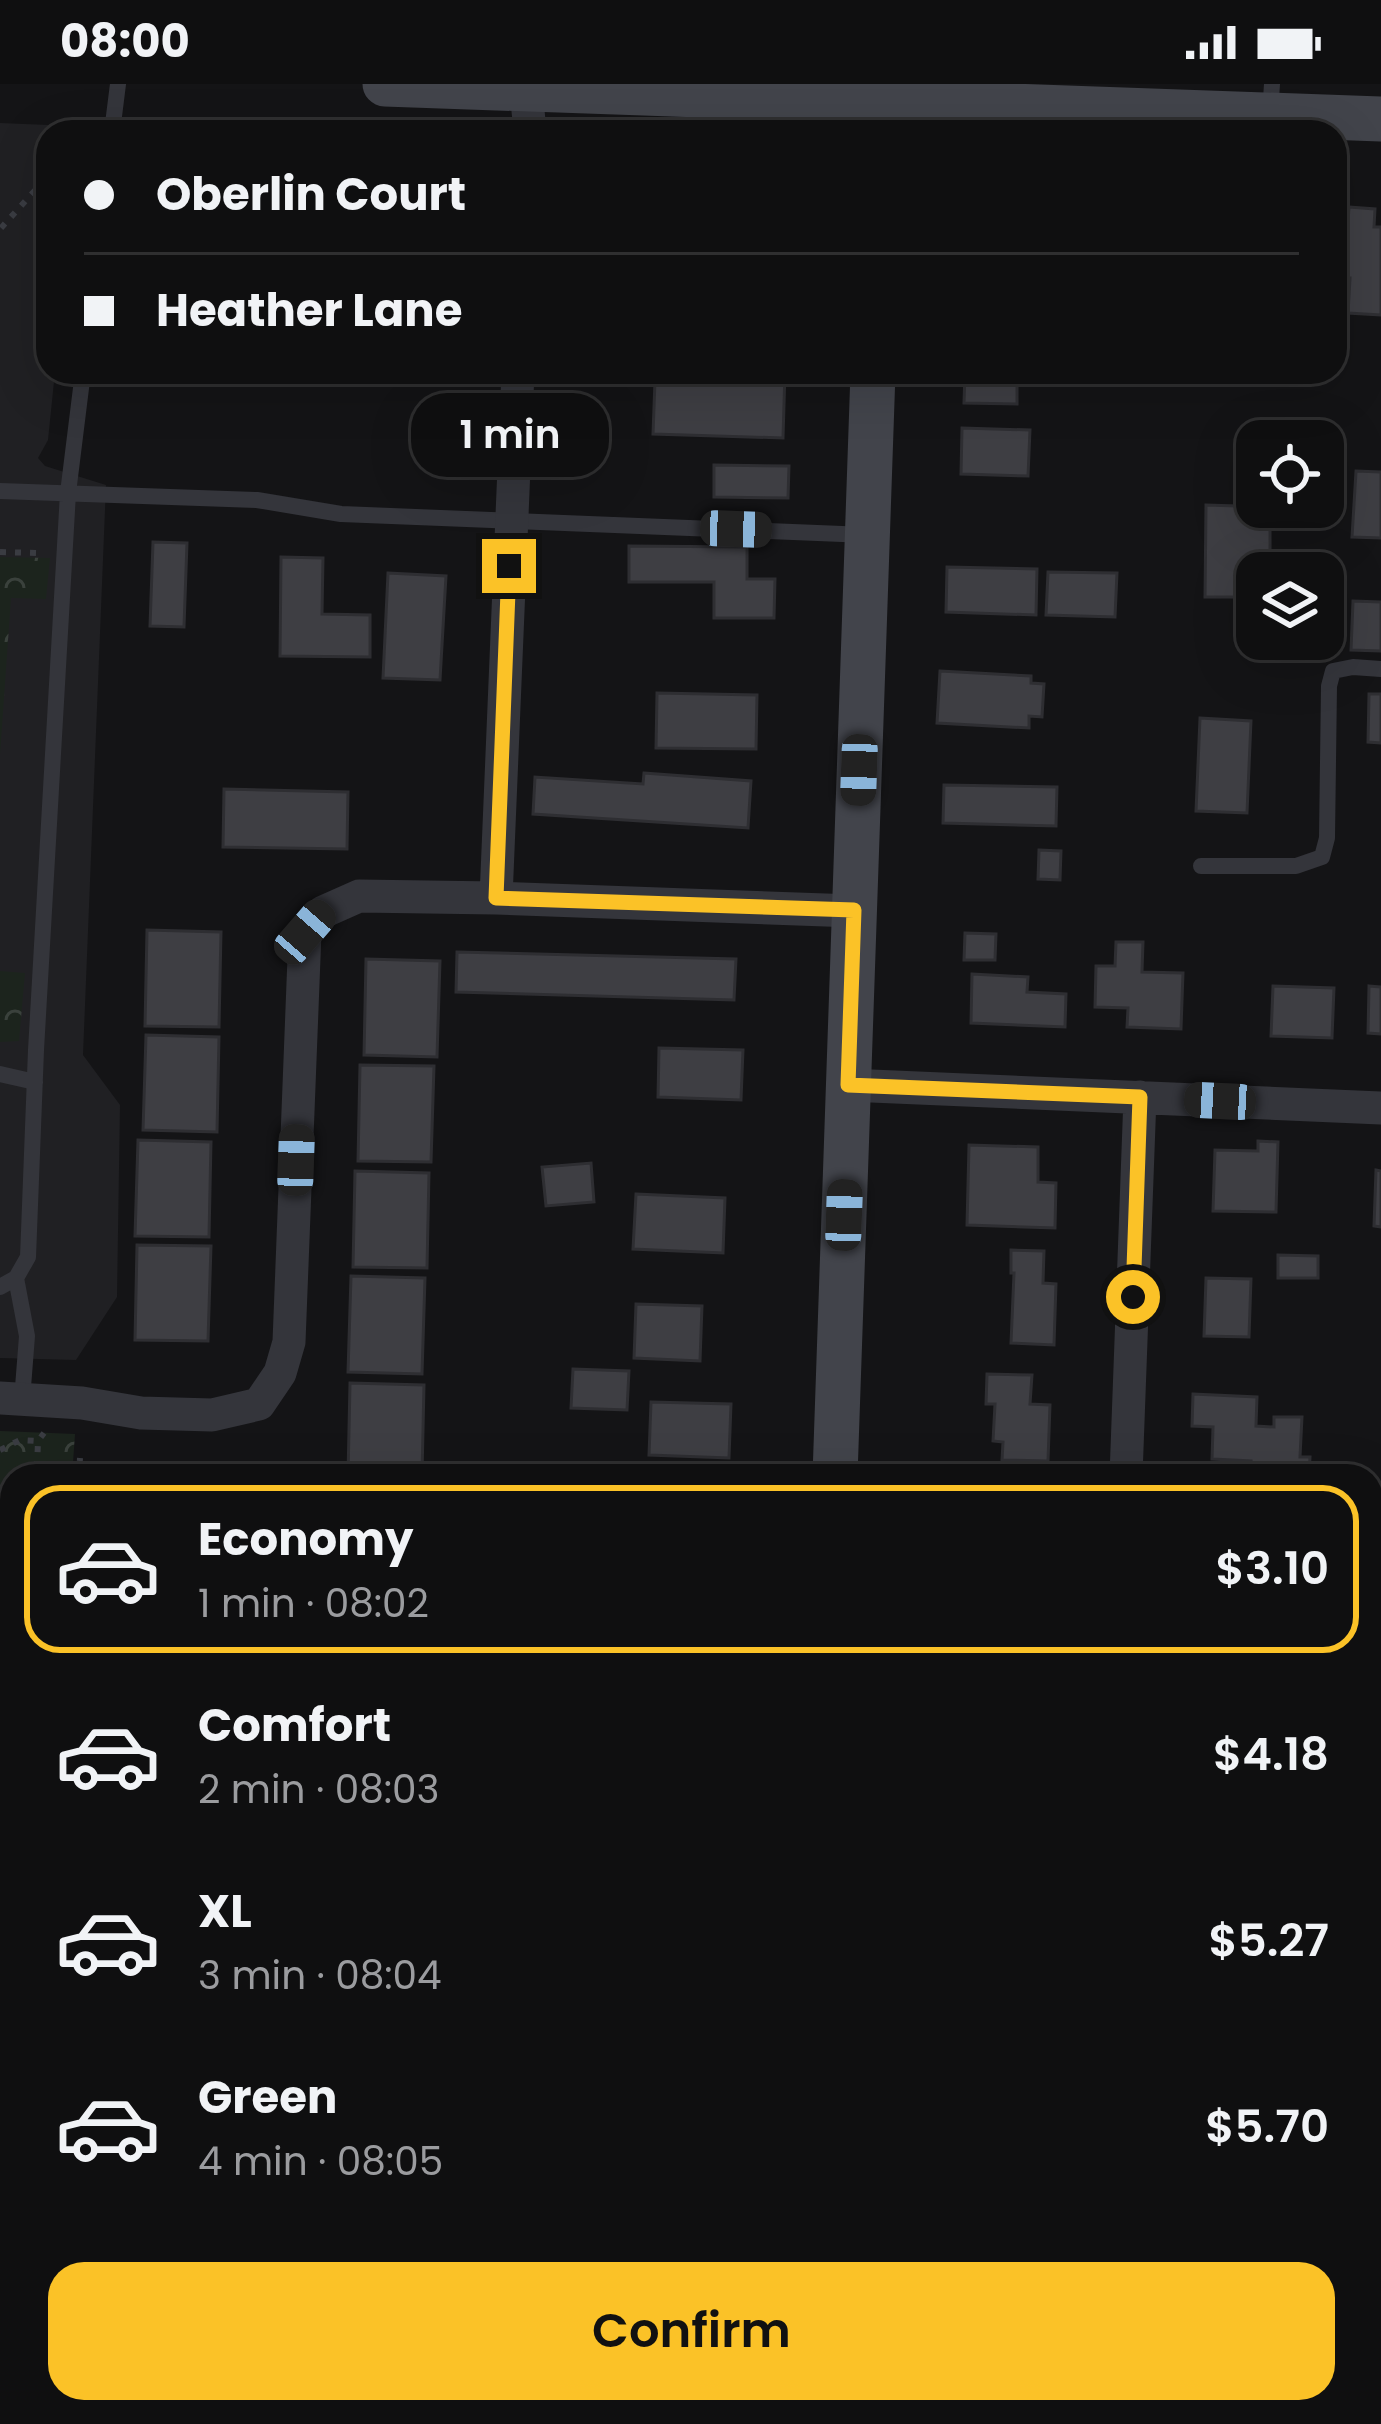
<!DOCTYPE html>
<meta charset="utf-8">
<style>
body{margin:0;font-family:Poppins,sans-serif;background:#1d1d1e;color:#f1f3f6;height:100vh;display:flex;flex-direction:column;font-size:45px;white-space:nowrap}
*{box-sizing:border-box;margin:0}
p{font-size:39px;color:#9b9c9f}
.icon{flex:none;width:66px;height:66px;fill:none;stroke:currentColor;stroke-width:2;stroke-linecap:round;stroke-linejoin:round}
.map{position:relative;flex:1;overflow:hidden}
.sheet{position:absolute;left:0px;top:1380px;width:1383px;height:960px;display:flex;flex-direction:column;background:#0f0f10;border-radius:36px 36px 0 0;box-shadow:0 12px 48px #0002,0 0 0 3px #2f2f30}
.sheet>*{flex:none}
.banner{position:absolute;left:36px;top:36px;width:1311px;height:264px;border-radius:36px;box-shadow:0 12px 48px #0002,0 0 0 3px #2f2f30;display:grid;align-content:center;height:264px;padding:0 48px;background:#0f0f10}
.fabs{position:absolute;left:1236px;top:336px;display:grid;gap:24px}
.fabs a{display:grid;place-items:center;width:108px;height:108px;border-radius:24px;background:#0f0f10;box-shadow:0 12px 48px #0002,0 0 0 3px #2f2f30;font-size:60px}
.end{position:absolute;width:54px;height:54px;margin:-27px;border:15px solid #fbc227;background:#111;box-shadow:0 0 0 6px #111}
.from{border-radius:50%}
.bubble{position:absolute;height:84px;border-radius:36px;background:#0f0f10;box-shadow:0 12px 48px #0002,0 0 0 3px #2f2f30;font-size:39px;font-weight:600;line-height:84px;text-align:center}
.car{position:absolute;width:36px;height:72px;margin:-36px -18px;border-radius:15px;box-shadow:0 0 9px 3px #0007;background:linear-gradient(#222 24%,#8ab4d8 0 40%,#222 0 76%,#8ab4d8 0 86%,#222 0)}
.banner b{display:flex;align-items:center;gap:42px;height:114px;font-size:45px}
.banner b+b{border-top:3px solid #2f2f30}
.banner i{width:30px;height:30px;background:#f1f3f6}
ul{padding:21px 0 0;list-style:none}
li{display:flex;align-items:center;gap:36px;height:168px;margin:0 24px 18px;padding:0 24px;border:6px solid transparent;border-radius:36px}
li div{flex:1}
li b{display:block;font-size:45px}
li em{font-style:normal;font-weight:600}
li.active{border-color:#fbc227}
li>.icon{width:108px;height:108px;stroke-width:1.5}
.primary-button{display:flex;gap:24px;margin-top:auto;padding:24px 48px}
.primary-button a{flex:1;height:138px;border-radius:36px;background:#fbc227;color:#111;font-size:48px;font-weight:600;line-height:138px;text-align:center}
.status{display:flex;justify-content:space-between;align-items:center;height:84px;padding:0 60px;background:#0f0f10;direction:ltr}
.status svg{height:33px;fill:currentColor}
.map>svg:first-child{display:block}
</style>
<div class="status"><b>08:00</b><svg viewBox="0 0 49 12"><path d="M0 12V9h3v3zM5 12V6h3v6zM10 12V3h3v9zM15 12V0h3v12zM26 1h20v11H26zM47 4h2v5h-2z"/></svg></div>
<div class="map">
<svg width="1381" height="2340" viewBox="0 0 1381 2340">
<defs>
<pattern id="park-crowns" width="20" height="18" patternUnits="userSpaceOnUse" patternTransform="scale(3)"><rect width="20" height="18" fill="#1c241d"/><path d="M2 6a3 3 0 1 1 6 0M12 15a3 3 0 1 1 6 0" fill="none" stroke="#3a413c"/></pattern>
</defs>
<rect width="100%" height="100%" fill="#141416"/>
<path fill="#202023" d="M0,39l73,3 1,6h-26v240h7l-7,68 -10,18 7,8 61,19 -23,570 37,50 -3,192 -41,63 -76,-2z"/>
<path fill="url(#park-crowns)" d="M0,473l50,1 -4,41 -35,-1 -11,157z
M0,887l25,2 -6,68 -19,1z
M0,1347l75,3 -3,42h-60v67l-12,2z"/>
<path fill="#3e3e43" stroke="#2e2e32" stroke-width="3" d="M1349,123l26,2 -1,18h7v88l-33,-2 2,-35h-6z
M741,288h44l-2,66 -130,-4 2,-54 86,3z
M965,288h67v5h-15v27l-53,-1z
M962,344l68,2 -2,46 -67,-2z
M714,381l75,1 -1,32 -74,-1z
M1356,387l25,1v66l-29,-1z
M1206,421l64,2v66h-13v24h-52z
M153,458l34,1 -3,84 -34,-1z
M629,462l118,1v32h28l-1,39h-60v-36h-85z
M281,473l42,1 -1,56 48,1v42l-90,-1z
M947,483l90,2 -1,46 -90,-3z
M1048,488l69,1 -2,44 -69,-2z
M388,489l58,3 -6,104 -57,-2z
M1353,517l28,1v49l-30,-1z
M940,587l91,5v7l13,1 -2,33 -13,-1v12l-92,-5z
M657,609l100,2 -1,54 -100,-1z
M1369,610h12v49l-13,-1z
M1200,634l51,3 -4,92 -51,-2z
M644,689l107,8 -3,47 -215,-14 2,-37 108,7z
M944,701l113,2 -1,39 -113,-3z
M224,705l124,3 -1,57 -124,-2z
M1039,766l22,1 -1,29 -22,-1z
M147,846l74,2 -2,95 -74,-1z
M965,849l31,1 -1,26h-31z
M1116,858h27l-1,30 41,1 -2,56 -54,-2 1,-19 -33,-1 1,-41h19z
M457,868l279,7 -2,41 -278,-8z
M366,875l74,2 -3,96 -73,-2z
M972,890l56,3 -1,15 39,2 -1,33 -94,-4z
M1273,902l61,2 -2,50 -61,-2z
M1369,902l12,1v47l-13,-1z
M146,951l73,2 -2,95 -74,-2z
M659,964l84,2 -2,50 -83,-3z
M360,981l74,1 -3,96 -73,-1z
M138,1056l73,2 -2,95 -74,-1z
M1258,1057l20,1 -2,70 -63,-1 2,-61 43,1z
M969,1061l69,2v35l18,1 -1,45 -88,-3z
M591,1079l3,39 -48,4 -4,-39z
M1376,1086l5,1v56l-7,-1z
M355,1087l74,2 -2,95 -74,-1z
M636,1110l89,4 -2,55 -90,-4z
M137,1161l74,1 -3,95 -73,-1z
M1011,1166l33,1 -1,32 13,1 -2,61 -43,-2 3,-70h-3z
M1278,1171l40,1v22h-40z
M351,1192l74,2 -3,96 -74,-2z
M1206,1194l45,1 -2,58 -45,-1z
M636,1220l66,2 -2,55 -66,-3z
M573,1285l56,2 -2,39 -56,-2z
M987,1290l45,1 -2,29 20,1 -2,56 -46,-1 1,-18 -10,-1 2,-37h-9z
M350,1299l74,2 -2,91h-74z
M1193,1310l64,3 -1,29 18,1v-10h28l-2,40h10l-1,19h-34v-4h-25l1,-11 -39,-2 1,-32 -21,-1z
M651,1318l80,2 -2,54 -80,-3z
M582,1383l64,3 -1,6h-64z
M0,1497h12v96l-12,-1z
M0,1602h12v63l-12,-1z
M0,1678h12v96l-12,-1z
M0,1778l12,1v95h-12z
M1371,1852l10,1v60h-4l-1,17h-5z
M0,1886l12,1v63l-12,-1z
M7,2012l5,9v58l-11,6 -1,-69z
M917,2328l49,1 -1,11h-67l1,-10h18z
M1120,2328h26v12h-26z
M1173,2328h92v12h-92z"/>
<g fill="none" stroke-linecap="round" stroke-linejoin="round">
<path stroke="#3a3c42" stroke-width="6" stroke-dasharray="6 9" stroke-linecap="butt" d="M1,144l47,-52
M0,468l38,1
M0,1366l20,-10 18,1 6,-8
M37,1383l1,-26
M79,1392l1,-18
M0,1468l12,-2"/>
<path stroke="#34353b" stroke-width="16" d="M1270,30l2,-30
M112,48l6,-48
M0,407l257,9 84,14 526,21
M1201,782h95l26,-9 5,-19 2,-152 4,-15 20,-4 28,2
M0,990l35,8
M16,1194l11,58 -5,64
M0,1203l16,-9 12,-21 8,-207 32,-557 15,-121"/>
<path stroke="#34353b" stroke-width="33" d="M526,5l4,43
M496,814l22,-526
M848,1001l533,23
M0,1314l82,5 59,10 71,2 47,-11 21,-31 9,-31 16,-410 18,-20 36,-16 137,2 358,13
M1126,1392l14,-379
M1371,2015l10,1
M0,2195l12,19
M121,2328l15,12"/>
<path stroke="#42444b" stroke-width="45" d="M385,0l996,35
M835,1392l38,-1104
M802,2340v-12"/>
</g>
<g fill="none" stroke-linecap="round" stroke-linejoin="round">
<path stroke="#fbc227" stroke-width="15" d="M509,482l-13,332 358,12 -6,175 292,12 -7,200"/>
</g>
</svg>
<div class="fabs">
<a><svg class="icon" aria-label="locate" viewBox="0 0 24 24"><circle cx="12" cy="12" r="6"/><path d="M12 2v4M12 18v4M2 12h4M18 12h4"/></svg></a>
<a><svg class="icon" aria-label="layers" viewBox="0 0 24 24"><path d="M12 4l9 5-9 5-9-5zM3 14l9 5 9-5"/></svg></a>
</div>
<i class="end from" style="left:1133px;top:1213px"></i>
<i class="end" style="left:509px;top:482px"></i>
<div class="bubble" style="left:411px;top:309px;width:198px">1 min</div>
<i class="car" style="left:736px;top:445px;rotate:92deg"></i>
<i class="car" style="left:859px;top:686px;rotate:182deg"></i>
<i class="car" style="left:305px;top:848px;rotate:41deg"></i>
<i class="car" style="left:1220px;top:1017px;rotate:273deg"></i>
<i class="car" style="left:296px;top:1076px;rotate:2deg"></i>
<i class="car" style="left:844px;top:1131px;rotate:2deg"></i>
<div class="banner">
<b><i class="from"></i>Oberlin Court</b>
<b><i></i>Heather Lane</b>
</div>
<section class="sheet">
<ul>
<li class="active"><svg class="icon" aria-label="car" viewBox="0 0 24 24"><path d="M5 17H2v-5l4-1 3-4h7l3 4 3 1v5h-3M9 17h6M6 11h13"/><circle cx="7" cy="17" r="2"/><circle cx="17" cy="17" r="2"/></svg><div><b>Economy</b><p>1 min · 08:02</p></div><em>$3.10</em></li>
<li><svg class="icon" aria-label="car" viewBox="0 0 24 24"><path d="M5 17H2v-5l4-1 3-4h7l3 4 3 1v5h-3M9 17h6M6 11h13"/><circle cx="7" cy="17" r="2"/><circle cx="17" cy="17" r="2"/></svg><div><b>Comfort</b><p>2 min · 08:03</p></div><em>$4.18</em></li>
<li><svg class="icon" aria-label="car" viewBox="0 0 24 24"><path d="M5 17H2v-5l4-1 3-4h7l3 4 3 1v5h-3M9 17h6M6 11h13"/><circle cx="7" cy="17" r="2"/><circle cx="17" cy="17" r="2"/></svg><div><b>XL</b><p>3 min · 08:04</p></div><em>$5.27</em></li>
<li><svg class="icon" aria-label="car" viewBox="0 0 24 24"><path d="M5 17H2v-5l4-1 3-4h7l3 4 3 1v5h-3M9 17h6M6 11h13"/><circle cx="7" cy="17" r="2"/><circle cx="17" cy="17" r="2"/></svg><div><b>Green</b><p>4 min · 08:05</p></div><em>$5.70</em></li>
</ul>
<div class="primary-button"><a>Confirm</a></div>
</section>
</div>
